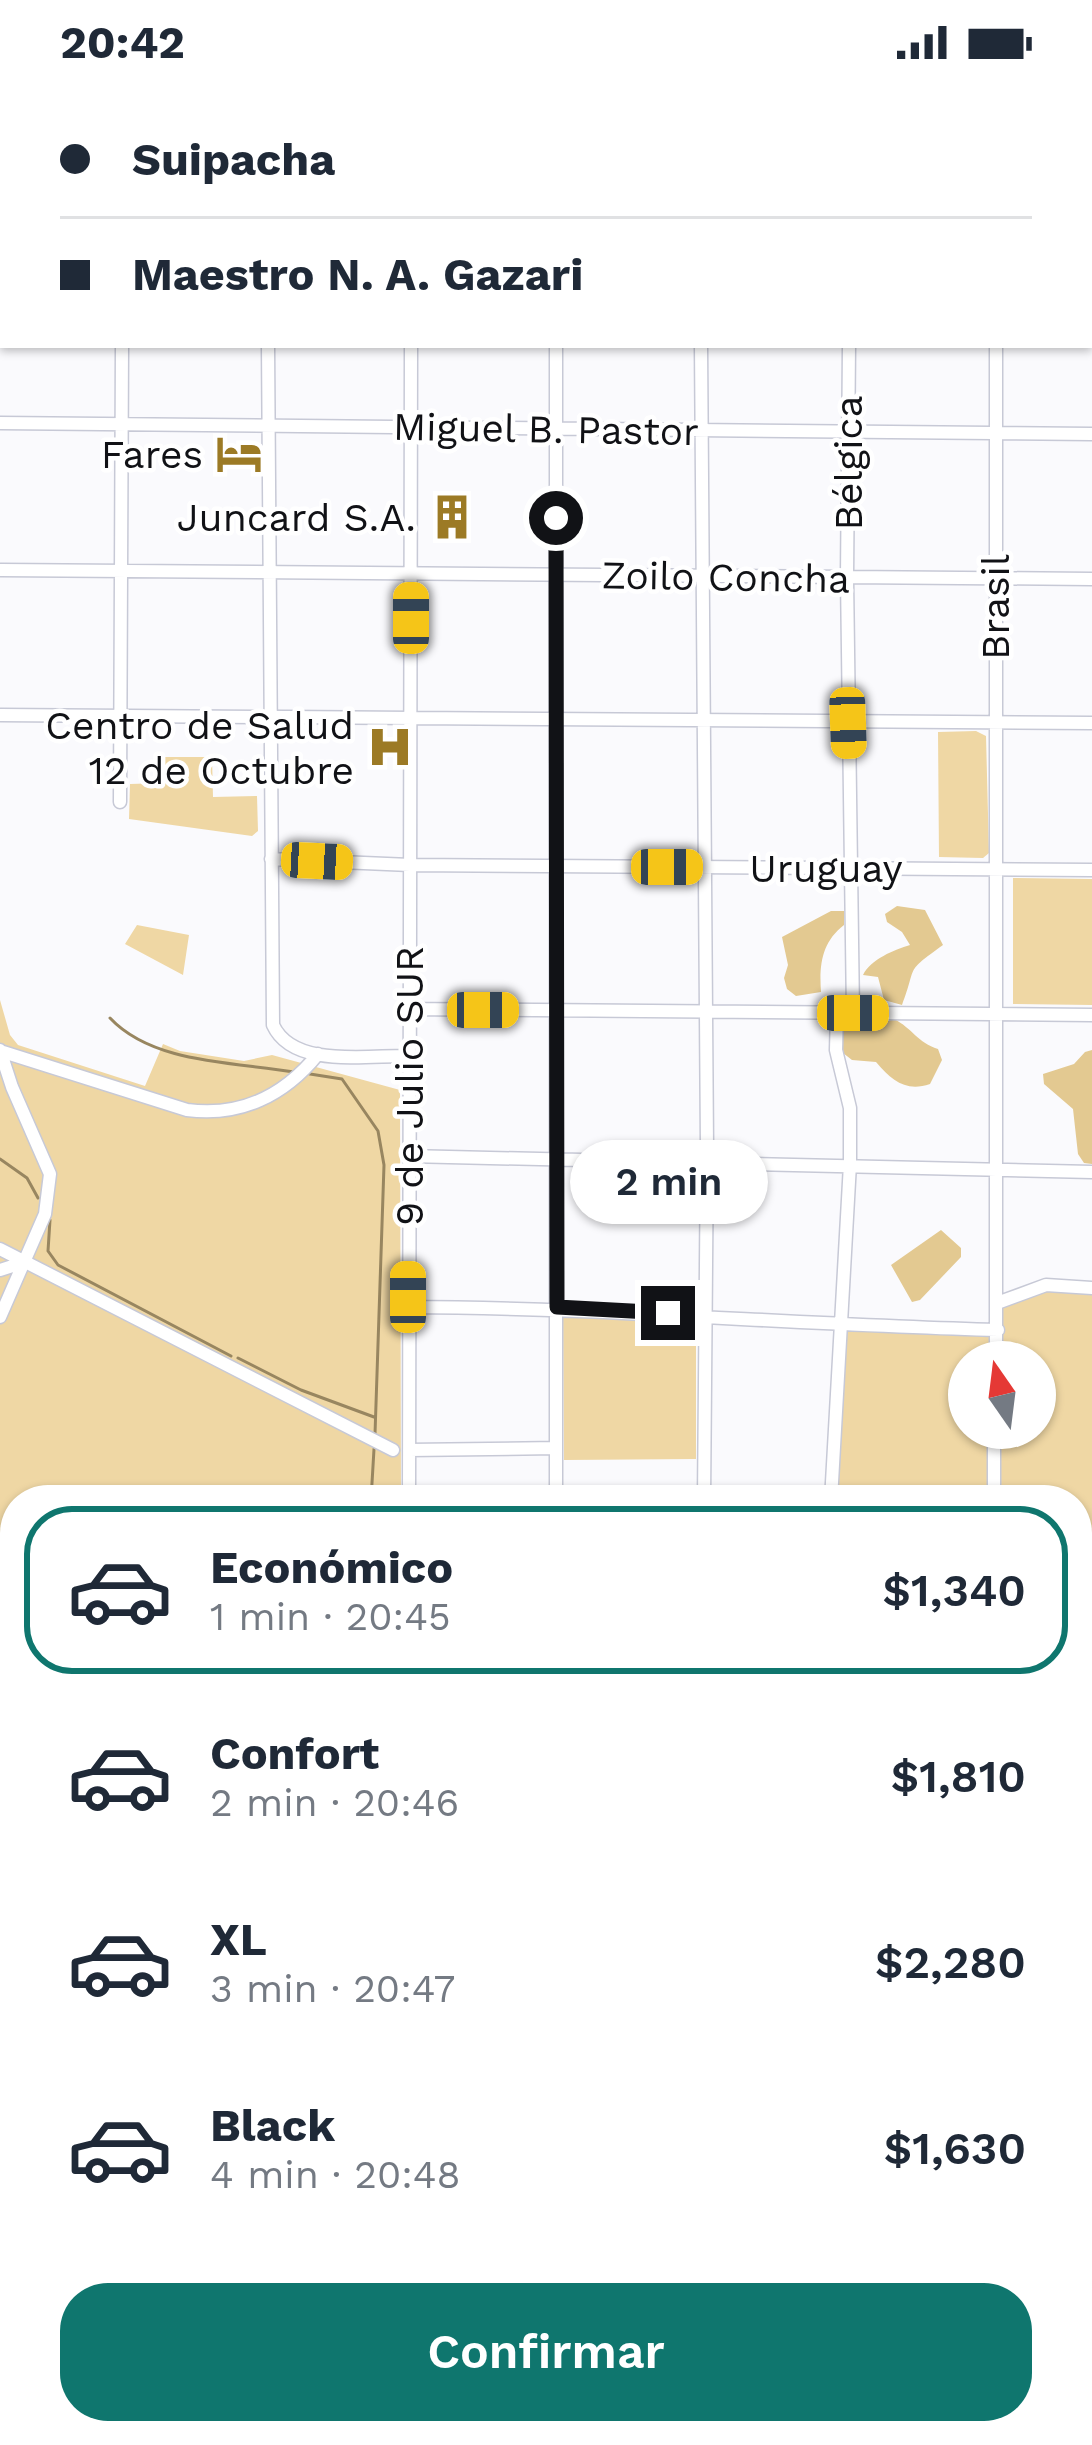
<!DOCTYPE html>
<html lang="es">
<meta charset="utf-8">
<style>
body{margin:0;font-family:"Work Sans",sans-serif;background:#f6f6f7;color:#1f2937;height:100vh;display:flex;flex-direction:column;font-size:45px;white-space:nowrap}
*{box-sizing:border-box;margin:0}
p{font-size:39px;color:#747a83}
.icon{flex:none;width:66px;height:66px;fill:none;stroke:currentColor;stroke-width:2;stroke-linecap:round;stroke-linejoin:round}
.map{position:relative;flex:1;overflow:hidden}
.panel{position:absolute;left:0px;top:1401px;width:1092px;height:960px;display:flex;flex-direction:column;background:#fff;border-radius:48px 48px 0 0;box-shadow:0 3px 9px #0004}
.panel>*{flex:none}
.guide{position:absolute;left:0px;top:0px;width:1092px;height:264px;box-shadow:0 3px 9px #0004;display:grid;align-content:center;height:264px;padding:0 60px;background:#fff}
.needle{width:78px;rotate:346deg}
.tools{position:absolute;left:948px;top:1257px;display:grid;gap:24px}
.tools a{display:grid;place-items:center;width:108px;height:108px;border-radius:50%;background:#fff;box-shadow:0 3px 9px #0004;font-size:60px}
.end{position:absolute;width:54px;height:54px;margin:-27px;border:15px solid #111216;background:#fff;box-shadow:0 0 0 6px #fff}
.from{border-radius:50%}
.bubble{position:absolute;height:84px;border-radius:42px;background:#fff;box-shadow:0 3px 9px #0004;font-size:39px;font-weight:600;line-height:84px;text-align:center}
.car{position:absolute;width:36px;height:72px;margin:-36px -18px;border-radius:15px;box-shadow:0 0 9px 3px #0007;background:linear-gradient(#f5c518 24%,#345 0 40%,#f5c518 0 76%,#345 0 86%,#f5c518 0)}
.guide b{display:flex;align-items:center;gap:42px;height:114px;font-size:45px}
.guide b+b{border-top:3px solid #e0e1e3}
.guide i{width:30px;height:30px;background:#1f2937}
ul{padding:21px 0 0;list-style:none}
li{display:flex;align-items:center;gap:36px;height:168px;margin:0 24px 18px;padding:0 36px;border:6px solid transparent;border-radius:48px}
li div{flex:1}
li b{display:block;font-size:45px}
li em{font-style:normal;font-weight:600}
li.active{border-color:#0f766e}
li>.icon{width:108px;height:108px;stroke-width:1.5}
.cta{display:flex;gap:24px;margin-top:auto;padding:24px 60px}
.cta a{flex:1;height:138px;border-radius:48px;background:#0f766e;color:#fff;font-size:48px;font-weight:600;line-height:138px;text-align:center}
.status{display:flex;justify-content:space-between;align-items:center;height:84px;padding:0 60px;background:#fff;direction:ltr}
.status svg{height:33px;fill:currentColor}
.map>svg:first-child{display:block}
</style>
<div class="status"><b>20:42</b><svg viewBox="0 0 49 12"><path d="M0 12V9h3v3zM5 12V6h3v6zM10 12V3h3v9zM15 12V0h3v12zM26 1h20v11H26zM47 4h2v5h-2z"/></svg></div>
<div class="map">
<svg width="1092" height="2361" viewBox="0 0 1092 2361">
<rect width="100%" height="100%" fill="#fafafd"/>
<path fill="#efd7a4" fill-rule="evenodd" d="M976,647l10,5 3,117 -6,5 -44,-1 -1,-125z
M162,673h50l1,40 44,-1 1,35 -6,5 -123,-17 1,-35 32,-1z
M1013,794l79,1v126l-79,-1z
M137,841l52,10 -6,40 -58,-31z
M0,916l10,35 8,10 127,41 18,-42 17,7 64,10 28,-6 128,35 1,410h-386v259l-15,-6z
M1046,1201l46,3v867l-15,-1v-654h-246l10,-174 156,4v-27zM969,1278h66v66h-66z
M563,1229l133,6v140l-132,1z
M0,1917l15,7v422h696l-4,15h-707z"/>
<path fill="#e3c991" d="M897,822l28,4 18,35c-40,29 -25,19 -41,60l-18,-5 -6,-23 -15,-2c8,-16 31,-25 47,-30l-8,-13 -15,-10 -2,-8z
M831,827h13v14c-22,17 -25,39 -23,67l-25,4 -9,-7 -3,-11 4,-13 -6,-28z
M894,935c18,9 24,24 44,30l4,11 -12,24c-24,8 -38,-3 -54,-22l-24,-2 -9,-7v-33l31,6z
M1092,966v114l-8,-1 -6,-9 -5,-45 -29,-25 -1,-10 31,-10 11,-12z
M941,1146l20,18v9l-41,43 -8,2 -21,-37z"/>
<path fill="#d2b880" stroke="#988660" stroke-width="3" d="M0,1722l15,6v196l-15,-7z
M1077,2070l15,1v102l-15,6z
M0,2193l15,5v148h602l-7,15h-610z"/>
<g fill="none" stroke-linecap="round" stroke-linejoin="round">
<path stroke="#988660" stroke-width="3" d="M110,934c43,46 125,44 184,54
M310,990l32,5 36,52 6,34 -9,269
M0,1075l27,19 11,20
M50,1136l-2,31 10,14 173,91
M238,1274l63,32 73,27
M371,1416l3,-51"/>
<g stroke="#c7c9d6" stroke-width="15">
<path id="minor" d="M267,0v3
M410,0v3
M555,0v3
M849,0v3
M995,0v3
M121,3v-3
M701,3v-3
M0,50h3
M1089,59h3
M268,261l5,680c20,44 96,30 136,31
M556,261v1155
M701,261l6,803 -3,352
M849,261l-2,233 6,435
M996,261v1017
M0,339l1092,11
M0,486l1092,9
M0,631l1092,8
M120,718l2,-457
M271,775l139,6 682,5
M409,925l683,6
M0,966l12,37 38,87 -5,40 -45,103
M0,967l187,59c53,7 97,-14 131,-56
M408,1072l684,16
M0,1165l393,201
M0,1186l25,-8
M997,1219l49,-18 46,3
M408,1223c198,1 393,18 590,23
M409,1366l147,-2
M409,1416l2,-1155
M831,1416l19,-336v-56l-14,-58 1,-37
M994,1416v-72
M0,1612l15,7
M658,2361l5,-15"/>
</g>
<g stroke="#c7c9d6" stroke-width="18">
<path id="major" d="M0,197h3
M1089,205l3,1"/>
</g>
<use href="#minor" stroke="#fff" stroke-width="12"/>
<use href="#major" stroke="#fff" stroke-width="15"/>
</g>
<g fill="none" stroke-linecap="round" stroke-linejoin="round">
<path stroke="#111216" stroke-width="15" d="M556,434l1,789 111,6"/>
</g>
<defs>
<g id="hotel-bare" transform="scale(3.6)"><path d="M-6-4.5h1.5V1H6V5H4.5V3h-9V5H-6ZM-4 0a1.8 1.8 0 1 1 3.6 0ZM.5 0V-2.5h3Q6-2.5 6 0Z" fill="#9c7a25" stroke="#fff" stroke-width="2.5" paint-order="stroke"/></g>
<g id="building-bare" transform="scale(3.6)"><path d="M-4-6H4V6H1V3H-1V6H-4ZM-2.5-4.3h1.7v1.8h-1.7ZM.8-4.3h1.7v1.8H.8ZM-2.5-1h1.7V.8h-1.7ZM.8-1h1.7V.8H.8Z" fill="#9c7a25" stroke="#fff" stroke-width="2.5" paint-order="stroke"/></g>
<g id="hospital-bare" transform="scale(3.6)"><path d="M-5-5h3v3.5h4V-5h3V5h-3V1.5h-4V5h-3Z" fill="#9c7a25" stroke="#fff" stroke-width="2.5" paint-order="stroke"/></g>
</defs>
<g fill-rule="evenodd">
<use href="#hotel-bare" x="239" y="370"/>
<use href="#building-bare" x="452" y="433"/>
<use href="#hospital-bare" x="390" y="663"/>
</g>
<g text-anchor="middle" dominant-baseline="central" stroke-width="9" stroke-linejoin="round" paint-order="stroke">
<g font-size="39" fill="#111216" stroke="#fff">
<text transform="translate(546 345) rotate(1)">Miguel B. Pastor</text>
<text transform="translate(848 379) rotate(-90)">Bélgica</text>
<text transform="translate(726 493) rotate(1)">Zoilo Concha</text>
<text transform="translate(995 523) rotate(-90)">Brasil</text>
<text x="826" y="784">Uruguay</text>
<text transform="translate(409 1002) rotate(-90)">9 de Julio SUR</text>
</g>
<g font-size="39" fill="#111216" stroke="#fff" text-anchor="end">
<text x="203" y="370">Fares</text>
<text x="416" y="433">Juncard S.A.</text>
<text x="354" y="641">Centro de Salud<tspan x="354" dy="45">12 de Octubre</tspan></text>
</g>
</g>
</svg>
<div class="tools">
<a><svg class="needle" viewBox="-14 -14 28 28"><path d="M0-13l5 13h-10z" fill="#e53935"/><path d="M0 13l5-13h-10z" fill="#747a83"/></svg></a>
</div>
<i class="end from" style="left:556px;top:434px"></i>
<i class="end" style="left:668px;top:1229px"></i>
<div class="bubble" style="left:570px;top:1056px;width:198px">2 min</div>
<i class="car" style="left:411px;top:534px;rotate:0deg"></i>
<i class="car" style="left:848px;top:639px;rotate:178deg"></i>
<i class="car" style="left:317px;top:777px;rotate:93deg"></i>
<i class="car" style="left:667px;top:783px;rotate:90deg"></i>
<i class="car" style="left:483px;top:926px;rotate:90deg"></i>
<i class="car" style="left:853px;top:929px;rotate:90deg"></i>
<i class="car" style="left:408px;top:1213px;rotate:0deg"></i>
<div class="guide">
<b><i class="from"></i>Suipacha</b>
<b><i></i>Maestro N. A. Gazari</b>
</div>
<section class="panel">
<ul>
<li class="active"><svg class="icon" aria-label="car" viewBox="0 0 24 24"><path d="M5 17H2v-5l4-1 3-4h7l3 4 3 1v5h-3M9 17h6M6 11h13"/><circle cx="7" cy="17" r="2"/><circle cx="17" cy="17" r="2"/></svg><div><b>Económico</b><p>1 min · 20:45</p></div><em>$1,340</em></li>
<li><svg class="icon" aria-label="car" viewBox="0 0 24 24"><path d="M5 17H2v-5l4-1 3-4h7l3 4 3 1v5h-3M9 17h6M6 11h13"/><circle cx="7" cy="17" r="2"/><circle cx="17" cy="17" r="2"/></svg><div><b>Confort</b><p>2 min · 20:46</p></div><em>$1,810</em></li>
<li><svg class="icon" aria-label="car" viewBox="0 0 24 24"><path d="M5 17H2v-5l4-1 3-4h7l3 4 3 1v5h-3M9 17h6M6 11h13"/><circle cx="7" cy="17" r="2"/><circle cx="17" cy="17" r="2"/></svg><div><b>XL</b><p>3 min · 20:47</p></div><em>$2,280</em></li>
<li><svg class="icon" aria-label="car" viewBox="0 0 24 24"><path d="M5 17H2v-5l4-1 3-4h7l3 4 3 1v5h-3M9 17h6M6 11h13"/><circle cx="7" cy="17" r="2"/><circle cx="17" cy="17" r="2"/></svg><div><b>Black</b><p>4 min · 20:48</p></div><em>$1,630</em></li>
</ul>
<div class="cta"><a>Confirmar</a></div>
</section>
</div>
